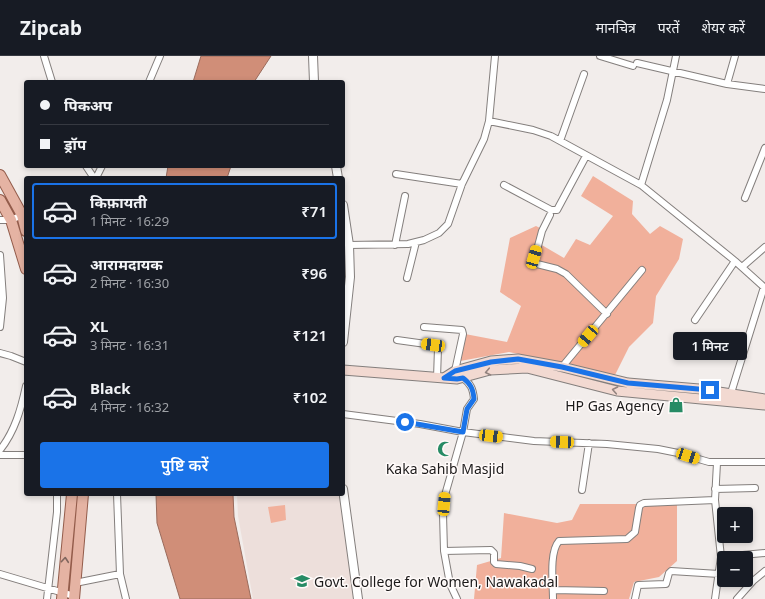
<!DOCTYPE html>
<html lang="hi">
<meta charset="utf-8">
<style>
body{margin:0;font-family:"Noto Sans","Noto Sans Devanagari",sans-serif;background:#20242c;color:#f1f3f6;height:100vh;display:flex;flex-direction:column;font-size:15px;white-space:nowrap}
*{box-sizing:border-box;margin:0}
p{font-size:13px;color:#9ea1a6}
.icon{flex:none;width:22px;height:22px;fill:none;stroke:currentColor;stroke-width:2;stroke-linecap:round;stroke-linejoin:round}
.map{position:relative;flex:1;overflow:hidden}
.sheet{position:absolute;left:24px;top:120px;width:321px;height:320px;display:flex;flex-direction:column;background:#171b24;border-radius:4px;box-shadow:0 2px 6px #0003}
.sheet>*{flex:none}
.top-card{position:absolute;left:24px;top:24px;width:321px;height:88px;border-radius:4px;box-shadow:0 2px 6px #0003;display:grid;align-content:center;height:88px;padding:0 16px;background:#171b24}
.tools{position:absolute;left:717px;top:451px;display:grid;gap:8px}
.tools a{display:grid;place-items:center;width:36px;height:36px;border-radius:4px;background:#171b24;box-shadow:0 2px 6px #0003;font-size:20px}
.end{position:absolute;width:18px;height:18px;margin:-9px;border:5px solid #1a73e8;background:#fff;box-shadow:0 0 0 2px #fff}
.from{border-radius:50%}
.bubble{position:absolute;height:28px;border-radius:4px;background:#171b24;box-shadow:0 2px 6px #0003;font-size:13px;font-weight:600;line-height:28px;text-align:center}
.car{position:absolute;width:12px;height:24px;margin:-12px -6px;border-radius:5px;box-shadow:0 0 3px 1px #0007;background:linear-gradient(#f5c518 24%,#345 0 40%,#f5c518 0 76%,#345 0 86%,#f5c518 0)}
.top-card b{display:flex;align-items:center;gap:14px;height:38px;font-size:15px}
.top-card b+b{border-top:1px solid #363941}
.top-card i{width:10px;height:10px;background:#f1f3f6}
ul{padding:7px 0 0;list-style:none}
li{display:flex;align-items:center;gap:12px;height:56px;margin:0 8px 6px;padding:0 8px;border:2px solid transparent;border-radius:4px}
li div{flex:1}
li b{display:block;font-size:15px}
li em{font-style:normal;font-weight:600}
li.selected{border-color:#1a73e8}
li>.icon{width:36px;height:36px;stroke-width:1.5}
.button{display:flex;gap:8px;margin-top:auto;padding:8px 16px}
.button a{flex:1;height:46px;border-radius:4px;background:#1a73e8;color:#fff;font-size:16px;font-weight:600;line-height:46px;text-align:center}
header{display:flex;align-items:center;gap:24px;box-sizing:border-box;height:56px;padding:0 20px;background:#171b24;border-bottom:1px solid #363941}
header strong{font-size:19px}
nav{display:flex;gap:22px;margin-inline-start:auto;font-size:14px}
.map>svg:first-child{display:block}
</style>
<header>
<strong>Zipcab</strong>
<nav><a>मानचित्र</a><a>परतें</a><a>शेयर करें</a></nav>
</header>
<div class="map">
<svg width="765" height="543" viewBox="0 0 765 543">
<rect width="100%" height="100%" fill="#f2edeb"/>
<path fill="#eddfdb" d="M237,438h104l16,105h-104l-15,-83z"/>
<path fill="#f1b09b" d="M593,120l40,25 -1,13 18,20 10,-8 23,13 -4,20 -23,37 -3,27 -24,24 -14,28 -106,-23 -54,10 10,-28 42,8 14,-36 -21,-14 10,-54 26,-12 8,4 -4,14 24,14 12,-19 14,6 23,-29 -32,-20z
M580,448h97v57l-18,16 -25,5 -5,17h-155l3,-34 24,-7 3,-45 53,10 15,-3z
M285,449l1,15 -15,3 -3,-16z"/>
<path fill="#d08e78" stroke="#9a6b5c" d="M201,0h70l-17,26h-61z
M168,110h63l-4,12h-61z
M156,438h77l1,23 17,82h-71l-23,-76z"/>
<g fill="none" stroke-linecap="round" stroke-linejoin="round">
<g stroke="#847f7d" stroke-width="8">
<path id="minor" d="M44,0l8,26
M600,0l33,10
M637,7l90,21 38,5
M149,26l11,-26
M727,28l8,-28
M489,65l44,9 18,6 90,49 94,76 30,27
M560,85l24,-67
M86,110l8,12
M396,118l66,10
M96,122l6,-12
M504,129l47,25h6l29,-54
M641,129l26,-85 9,-44
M745,142l20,-50
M550,159l-8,16 -8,30 3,3 20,5 9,5 41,40
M0,164h11l11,-5
M349,189l59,-1 16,-4 15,-7 9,-9 14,-40 22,-45 5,-18 6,-65
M395,189l10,-49
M0,199l3,43 -3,29
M742,211l23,-20
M407,222l9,-36
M695,264l40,-59
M424,271l38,3 1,4 -8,37
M397,284l36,5 5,3 -1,30
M0,297l11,3 15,6
M562,311l80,-97
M731,337l33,-106
M343,358l77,10 43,8 71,9 73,3 51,5 20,4 31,9h56
M0,394c15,-19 21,-41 26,-64
M0,399h26
M715,433l40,-1
M582,434l7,-47
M117,438l3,80 6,25
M444,495l47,-1 3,3v9l2,2 24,2 12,3
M721,501l44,-4
M0,518l74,22
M75,527l45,-9
M553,534l51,1
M47,543l10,-87v-18
M457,543l-7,-15 -6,-33 -1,-37 2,-19 18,-63 4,-23 7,-10c-1,-10 -3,-15 -11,-21
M553,543c0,-15 -4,-47 6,-58l68,-2 8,-7 4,-24 1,-3 4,-2 71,-3
M635,543l3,-14 28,-1 3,-11 2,-2 48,3
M715,543l6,-42 -6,-57 2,-37
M737,543l16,-18 12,-10"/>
</g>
<g stroke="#847f7d" stroke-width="10">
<path id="tertiary" d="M313,0l1,26
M336,110l2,12
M343,149l6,40 1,32 -7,65
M343,433l15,110"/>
</g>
<g stroke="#847f7d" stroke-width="11">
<path id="secondary" d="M343,314l114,9 33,-9 37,-2 90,23 148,14
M444,322l11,-7 36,-10 27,-2 44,8 66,16 71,6 66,10"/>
</g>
<g stroke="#935c4b" stroke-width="12">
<path id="primary" d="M0,119l22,40 4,16
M0,144l11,20 15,49
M62,543l10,-105
M74,543l9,-105"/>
</g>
<use href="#minor" stroke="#fff" stroke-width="6"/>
<use href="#tertiary" stroke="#fff" stroke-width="8"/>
<use href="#secondary" stroke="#f2d9d1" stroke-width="9"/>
<use href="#primary" stroke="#e5b3a3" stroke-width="10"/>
</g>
<defs><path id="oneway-chevron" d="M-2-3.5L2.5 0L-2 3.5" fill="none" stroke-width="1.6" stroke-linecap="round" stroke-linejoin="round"/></defs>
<g stroke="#92837f">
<use href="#oneway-chevron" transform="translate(488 316) rotate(168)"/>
<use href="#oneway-chevron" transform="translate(615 334) rotate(-169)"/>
</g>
<use stroke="#80665e" href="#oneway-chevron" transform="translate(65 504) rotate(-85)"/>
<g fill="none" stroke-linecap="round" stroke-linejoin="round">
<path stroke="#1a73e8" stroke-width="5" d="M405,366l58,10 4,-23 7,-10c-1,-10 -3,-15 -11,-21l-6,1 -13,-1 11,-7 36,-9 27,-3 44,8 66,16 82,7"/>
</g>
<defs>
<g id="shop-bare" transform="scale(1.2)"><path d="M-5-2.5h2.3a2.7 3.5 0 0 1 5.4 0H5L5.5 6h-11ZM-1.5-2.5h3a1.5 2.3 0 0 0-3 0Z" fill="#278b65" stroke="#fffaf9" stroke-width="2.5" paint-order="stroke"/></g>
<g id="mosque-bare" transform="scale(1.2)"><path d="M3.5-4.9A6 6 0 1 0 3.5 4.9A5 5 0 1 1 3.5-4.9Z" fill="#278b65" stroke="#fffaf9" stroke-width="2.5" paint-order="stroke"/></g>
<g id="university-bare" transform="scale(1.2)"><path d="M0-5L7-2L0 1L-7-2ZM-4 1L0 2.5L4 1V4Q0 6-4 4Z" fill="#278b65" stroke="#fffaf9" stroke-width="2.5" paint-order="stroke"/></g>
</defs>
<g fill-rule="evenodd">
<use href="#shop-bare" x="676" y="349"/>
<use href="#mosque-bare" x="445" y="393"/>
<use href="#university-bare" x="302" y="525"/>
</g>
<g text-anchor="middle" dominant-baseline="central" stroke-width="3" stroke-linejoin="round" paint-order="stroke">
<g font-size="14" fill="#1c1a1a" stroke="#fffaf9" text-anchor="end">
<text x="664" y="349">HP Gas Agency</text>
<text x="445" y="412" text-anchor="middle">Kaka Sahib Masjid</text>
<text x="314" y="525" text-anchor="start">Govt. College for Women, Nawakadal</text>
</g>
</g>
</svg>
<div class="tools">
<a>+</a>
<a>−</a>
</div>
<i class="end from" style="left:405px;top:366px"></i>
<i class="end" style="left:710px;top:334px"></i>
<div class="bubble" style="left:673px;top:276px;width:74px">1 मिनट</div>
<i class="car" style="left:534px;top:201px;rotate:16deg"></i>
<i class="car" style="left:588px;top:280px;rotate:220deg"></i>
<i class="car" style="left:433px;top:289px;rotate:278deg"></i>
<i class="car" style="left:491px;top:380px;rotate:97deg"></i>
<i class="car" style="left:562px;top:386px;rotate:272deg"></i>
<i class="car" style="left:688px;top:400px;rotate:108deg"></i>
<i class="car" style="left:444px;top:448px;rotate:5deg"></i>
<div class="top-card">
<b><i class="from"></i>पिकअप</b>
<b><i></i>ड्रॉप</b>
</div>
<section class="sheet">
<ul>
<li class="selected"><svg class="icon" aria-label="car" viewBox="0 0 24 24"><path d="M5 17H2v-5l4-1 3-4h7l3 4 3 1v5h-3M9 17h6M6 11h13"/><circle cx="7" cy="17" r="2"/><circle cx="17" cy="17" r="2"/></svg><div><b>किफ़ायती</b><p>1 मिनट · 16:29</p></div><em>₹71</em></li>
<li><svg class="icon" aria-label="car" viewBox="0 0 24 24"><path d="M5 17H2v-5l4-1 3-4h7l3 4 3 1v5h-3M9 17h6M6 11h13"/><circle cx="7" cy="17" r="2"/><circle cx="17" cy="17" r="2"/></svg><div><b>आरामदायक</b><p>2 मिनट · 16:30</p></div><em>₹96</em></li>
<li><svg class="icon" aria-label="car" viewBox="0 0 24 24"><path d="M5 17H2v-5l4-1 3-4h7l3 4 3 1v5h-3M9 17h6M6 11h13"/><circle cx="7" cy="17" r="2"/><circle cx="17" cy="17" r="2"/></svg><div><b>XL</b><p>3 मिनट · 16:31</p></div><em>₹121</em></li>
<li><svg class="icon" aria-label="car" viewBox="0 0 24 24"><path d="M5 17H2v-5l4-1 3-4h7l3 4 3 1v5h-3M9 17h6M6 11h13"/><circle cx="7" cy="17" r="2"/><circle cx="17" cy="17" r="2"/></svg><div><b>Black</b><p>4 मिनट · 16:32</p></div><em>₹102</em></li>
</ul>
<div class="button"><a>पुष्टि करें</a></div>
</section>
</div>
